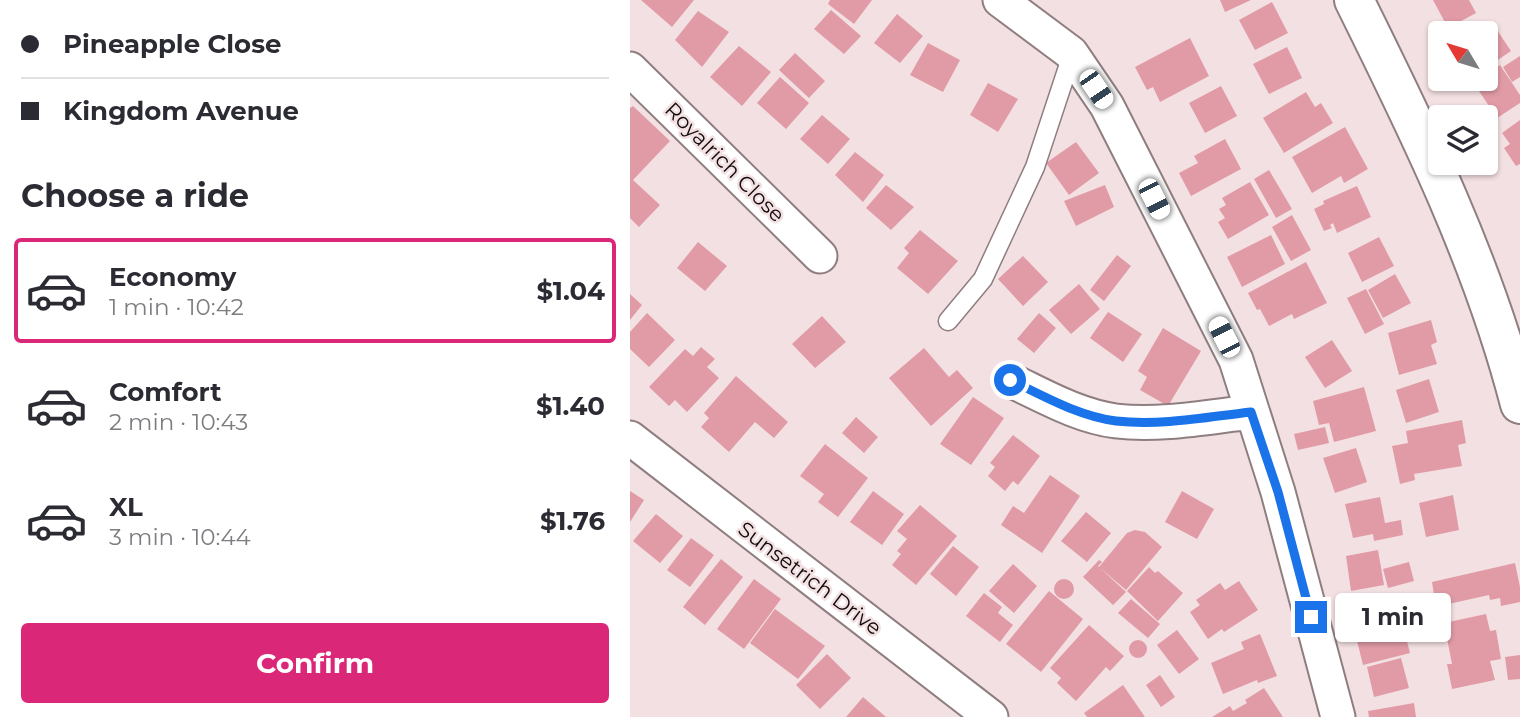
<!DOCTYPE html>
<meta charset="utf-8">
<style>
body{margin:0;font-family:Montserrat,sans-serif;background:#f2f2f3;color:#2b2b33;height:100vh;display:flex;flex-direction:column;font-size:26px;white-space:nowrap}
*{box-sizing:border-box;margin:0}
p{font-size:23px;color:#7c7c81}
.icon{flex:none;width:38px;height:38px;fill:none;stroke:currentColor;stroke-width:2;stroke-linecap:round;stroke-linejoin:round}
.map{position:relative;flex:1;overflow:hidden}
.sheet{display:flex;flex-direction:column;background:#fff;width:630px}
.sheet>*{flex:none}
.banner{display:grid;align-content:center;height:154px;padding:0 21px;background:#fff}
.needle{width:46px;rotate:308deg}
.fabs{position:absolute;left:798px;top:21px;display:grid;gap:14px}
.fabs a{display:grid;place-items:center;width:70px;height:70px;border-radius:7px;background:#fff;box-shadow:0 2px 5px #0004;font-size:35px}
.end{position:absolute;width:32px;height:32px;margin:-16px;border:9px solid #1a73e8;background:#fff;box-shadow:0 0 0 4px #fff}
.from{border-radius:50%}
.bubble{position:absolute;height:49px;border-radius:7px;background:#fff;box-shadow:0 2px 5px #0004;font-size:23px;font-weight:700;line-height:49px;text-align:center}
.car{position:absolute;width:21px;height:42px;margin:-21px -10px;border-radius:9px;box-shadow:0 0 5px 2px #0007;background:linear-gradient(#fff 24%,#345 0 40%,#fff 0 76%,#345 0 86%,#fff 0)}
.banner b{display:flex;align-items:center;gap:24px;height:66px;font-size:26px}
.banner b+b{border-top:2px solid #e1e1e2}
.banner i{width:18px;height:18px;background:#2b2b33}
ul{padding:0;list-style:none}
li{display:flex;align-items:center;gap:21px;height:105px;margin:0 14px 10px;padding:0 7px;border:4px solid transparent;border-radius:7px}
li div{flex:1}
li b{display:block;font-size:26px}
li em{font-style:normal;font-weight:700}
li.selected{border-color:#db2777}
li>.icon{width:63px;height:63px;stroke-width:1.5}
h2{padding:0 21px;font-size:32px;line-height:84px}
.button{display:flex;gap:14px;margin-top:auto;padding:14px 21px}
.button a{flex:1;height:80px;border-radius:7px;background:#db2777;color:#fff;font-size:28px;font-weight:700;line-height:80px;text-align:center}
main{display:flex;flex:1;min-height:0}
.map>svg:first-child{display:block}
</style>
<main>
<section class="sheet">
<div class="banner">
<b><i class="from"></i>Pineapple Close</b>
<b><i></i>Kingdom Avenue</b>
</div>
<h2>Choose a ride</h2>
<ul>
<li class="selected"><svg class="icon" aria-label="car" viewBox="0 0 24 24"><path d="M5 17H2v-5l4-1 3-4h7l3 4 3 1v5h-3M9 17h6M6 11h13"/><circle cx="7" cy="17" r="2"/><circle cx="17" cy="17" r="2"/></svg><div><b>Economy</b><p>1 min · 10:42</p></div><em>$1.04</em></li>
<li><svg class="icon" aria-label="car" viewBox="0 0 24 24"><path d="M5 17H2v-5l4-1 3-4h7l3 4 3 1v5h-3M9 17h6M6 11h13"/><circle cx="7" cy="17" r="2"/><circle cx="17" cy="17" r="2"/></svg><div><b>Comfort</b><p>2 min · 10:43</p></div><em>$1.40</em></li>
<li><svg class="icon" aria-label="car" viewBox="0 0 24 24"><path d="M5 17H2v-5l4-1 3-4h7l3 4 3 1v5h-3M9 17h6M6 11h13"/><circle cx="7" cy="17" r="2"/><circle cx="17" cy="17" r="2"/></svg><div><b>XL</b><p>3 min · 10:44</p></div><em>$1.76</em></li>
</ul>
<div class="button"><a>Confirm</a></div>
</section>
<div class="map">
<svg width="890" height="717" viewBox="0 0 890 717">
<rect width="100%" height="100%" fill="#f3e0e2"/>
<path fill="#e19ba6" d="M11,0h53l-22,27z
M200,0h42l-18,24 -26,-20z
M590,0h31l-26,12z
M803,0h36l7,13 -28,15z
M642,2l16,31 -33,17 -16,-30z
M201,10l30,26 -17,18 -30,-25z
M68,11l31,21 -27,35 -27,-27z
M267,14l26,22 -23,27 -26,-20z
M861,21l20,30 -25,17v-35h-14z
M560,38l19,38 -49,26 -7,-15 -6,3 -12,-23z
M298,43l32,17 -17,32 -33,-17z
M109,46l32,26 -29,34 -32,-29z
M657,47l15,31 -33,16 -16,-30z
M165,53l30,28 -16,17 -30,-28z
M890,56v21l-8,5 -9,-15z
M870,65l20,30v8l-23,15 -20,-30 10,-7 -1,-6z
M150,77l29,26 -23,26 -29,-26z
M358,83l30,16 -20,33 -28,-17z
M591,86l16,30 -32,17 -16,-30z
M676,92l9,15 6,-4 12,20 -49,30 -21,-35z
M3,106l37,35 -37,39 27,25 -21,22 -9,-9v-110z
M192,115l28,24 -22,25 -28,-25z
M890,120v44l-4,2 -12,-18 6,-4 -8,-11z
M715,127l23,42 -24,14 -3,-7 -29,17 -20,-36z
M595,139l16,30 -50,27 -12,-23 19,-10 -4,-7z
M446,142l23,31 -30,22 -23,-32z
M225,152l29,23 -21,27 -28,-27z
M639,170l23,39 -16,9 -22,-39z
M620,182l19,33 -41,24 -10,-17 7,-4 -6,-9 7,-4 -4,-7z
M256,185l28,22 -23,23 -25,-22z
M475,185l9,22 -38,19 -12,-25z
M727,186l14,31 -34,16 -4,-10 -3,2 2,3 -8,3 -10,-22 10,-5 -1,-3z
M662,215l19,35 -20,11 -19,-34z
M290,230l38,31 -30,33 -31,-26 12,-15 -5,-5z
M641,235l14,29 -43,23 -15,-30z
M749,237l15,29 -32,16 -14,-29z
M68,242l29,24 -22,25 -28,-23z
M487,255l14,11 -27,35 -14,-11z
M393,256l25,26 -25,24 -25,-27z
M676,262l21,41 -33,16 -2,-5 -23,12 -9,-17 -3,1 -9,-17z
M765,274l16,29 -28,15 -15,-28z
M449,284l21,25 -29,25 -22,-24z
M736,289l18,35 -19,10 -18,-36z
M0,294l12,11 -12,15z
M478,312l34,22 -19,28 -33,-24z
M17,313l28,27 -26,27 -19,-18v-17z
M409,313l17,15 -22,25 -17,-14z
M192,316l24,26 -31,26 -23,-24z
M801,320l6,22 -6,3 6,19 -38,11 -11,-42z
M533,328l38,23 -33,55 -28,-16 7,-13 -9,-6z
M702,340l20,31 -27,17 -20,-31z
M71,347l14,12 -8,8 12,11 -32,34 -12,-12 -6,6 -20,-19 36,-38 8,7z
M294,348l25,29 8,-7 16,18 -42,38 -42,-48z
M106,376l52,46 -14,16 -19,-16 -26,30 -28,-25 8,-9 -5,-5z
M799,379l10,33 -33,11 -10,-33z
M734,387l12,44 -42,11 -5,-19 -10,2 -6,-24z
M343,397l31,21 -33,47 -31,-21z
M226,417l22,20 -14,16 -22,-20z
M832,420l4,23 -8,2 4,21 -48,8 1,6 -15,4 -8,-38 16,-3 -2,-12z
M695,427l4,16 -31,7 -4,-16z
M383,435l27,21 -22,29 -5,-4 -8,10 -17,-15 7,-9 -5,-4z
M195,444l43,34 -30,39 -20,-15 6,-8 -24,-18z
M726,448l11,34 -32,11 -12,-35z
M420,475l30,21 -38,57 -41,-28 12,-19 11,7z
M0,491l14,9 -14,22z
M243,491l31,23 -22,31 -32,-23z
M552,491l32,18 -17,30 -32,-17z
M823,495l6,35 -33,7 -7,-34z
M750,497l5,26 16,-3 2,15 -29,6 -1,-7 -20,4 -8,-34z
M290,505l37,31 -41,49 -24,-20 9,-11 -4,-3 10,-12 -10,-8z
M456,512l25,21 -24,29 -26,-21z
M26,514l27,22 -23,27 -27,-22z
M505,530l10,2 17,15 -36,43 -27,-23 28,-34z
M61,538l23,17 -24,32 -23,-17z
M323,546l26,21 -23,29 -26,-22z
M748,550l6,35 -33,6 -5,-35z
M91,559l22,18 -38,48 -22,-18z
M469,560l3,2 -4,4 28,26 -13,13 -30,-28z
M779,562l5,19 -26,7 -5,-19z
M885,563l5,24v15l-19,4 -1,-8 -10,2 -1,-5 -45,10 -3,-12 -7,2 -2,-13z
M383,564l24,22 -23,27 -25,-22z
M519,567l6,6 3,-2 25,22 -25,28 -31,-30z
M424 589a10 10 0 1 1 20 0a10 10 0 1 1-20 0Z
M124,579l27,20 -37,50 -27,-20z
M609,581l19,29 -34,22 -2,-3 -14,10 -18,-27 10,-7 -4,-5 24,-17 5,7z
M419,591l34,28 -42,53 -35,-28z
M354,593l18,14 -4,6 15,12 -13,17 -34,-26z
M501,599l29,25 -12,14 -30,-25z
M767,603l13,50 -47,12 -12,-49z
M145,609l50,37 -27,33 -48,-36z
M856,614l4,17 6,-1 5,29 -11,2 5,19 -43,9 -5,-25h5l-8,-41z
M459,625l35,31 -14,15 -4,-4 -30,34 -19,-18 4,-5 -11,-10z
M547,630l22,29 -20,15 -22,-29z
M630,634l17,42 -19,7 -1,-3 -34,14 -12,-31 33,-14 -3,-7z
M499 649a9 9 0 1 1 18 0a9 9 0 1 1-18 0Z
M197,654l24,24 -31,31 -24,-24z
M890,655v24l-12,1 -3,-23z
M771,658l8,30 -35,9 -7,-30z
M530,675l15,22 -14,10 -15,-22z
M493,685l22,32h-58l-3,-4z
M634,688l19,29h-71l18,-11 3,5 14,-8 -2,-3z
M233,697l23,20h-40z
M784,703l2,14h-47l-1,-6z"/>
<g fill="none" stroke-linecap="round" stroke-linejoin="round">
<g stroke="#8f7e80" stroke-width="21">
<path id="service" d="M318,321l35,-42 52,-112 37,-112"/>
</g>
<g stroke="#8f7e80" stroke-width="37">
<path id="minor" d="M370,0l71,53 36,53 129,254 42,132 60,225
M0,69l190,187
M380,380c34,16 68,36 106,41 45,5 91,-4 135,-9
M0,438l361,279"/>
</g>
<g stroke="#8f7e80" stroke-width="42">
<path id="tertiary" d="M724,0c65,131 129,261 166,404"/>
</g>
<use href="#service" stroke="#fff" stroke-width="18"/>
<use href="#minor" stroke="#fff" stroke-width="33"/>
<use href="#tertiary" stroke="#fff" stroke-width="38"/>
</g>
<g fill="none" stroke-linecap="round" stroke-linejoin="round">
<path stroke="#1a73e8" stroke-width="9" d="M380,380c34,16 68,36 106,41 45,5 91,-4 135,-9l27,80 33,125"/>
</g>
<g text-anchor="middle" dominant-baseline="central" stroke-width="5" stroke-linejoin="round" paint-order="stroke">
<g font-size="21" fill="#100a0b" stroke="#f3e0e2">
<text transform="translate(95 162) rotate(45)">Royalrich Close</text>
<text transform="translate(180 578) rotate(37)">Sunsetrich Drive</text>
</g>
</g>
</svg>
<div class="fabs">
<a><svg class="needle" viewBox="-14 -14 28 28"><path d="M0-13l5 13h-10z" fill="#e53935"/><path d="M0 13l5-13h-10z" fill="#7c7c81"/></svg></a>
<a><svg class="icon" aria-label="layers" viewBox="0 0 24 24"><path d="M12 4l9 5-9 5-9-5zM3 14l9 5 9-5"/></svg></a>
</div>
<i class="end from" style="left:380px;top:380px"></i>
<i class="end" style="left:681px;top:617px"></i>
<div class="bubble" style="left:705px;top:593px;width:116px">1 min</div>
<i class="car" style="left:466px;top:89px;rotate:146deg"></i>
<i class="car" style="left:524px;top:199px;rotate:153deg"></i>
<i class="car" style="left:594px;top:337px;rotate:333deg"></i>
</div>
</main>
